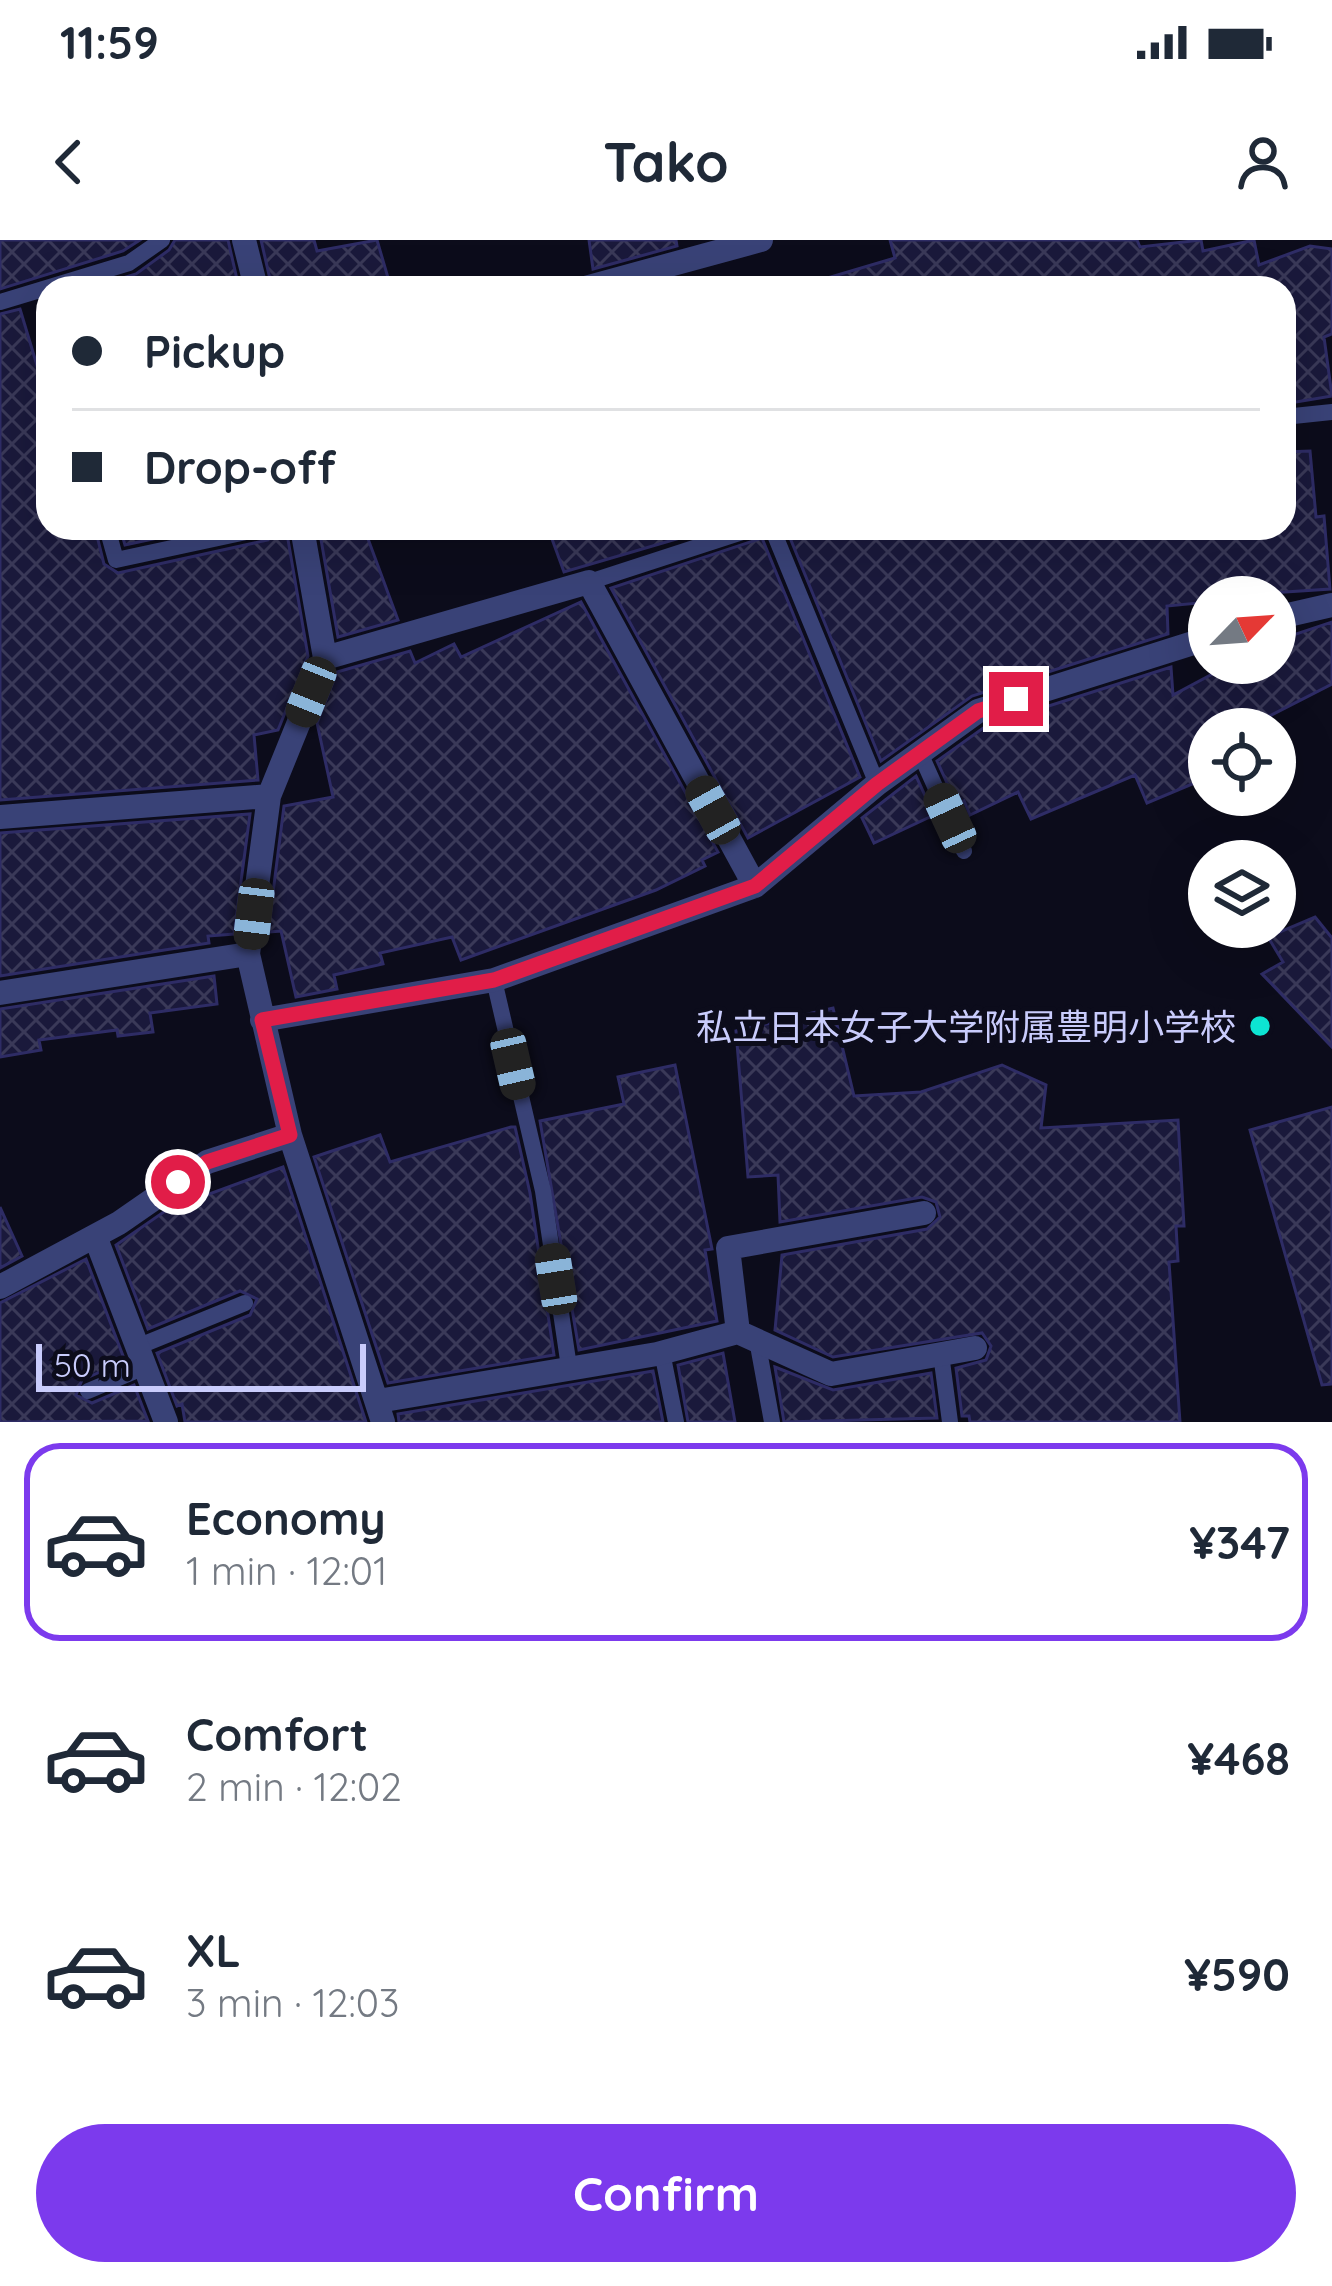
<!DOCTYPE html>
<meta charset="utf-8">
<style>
body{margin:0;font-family:Quicksand,"Noto Sans JP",sans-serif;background:#f6f6f7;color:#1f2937;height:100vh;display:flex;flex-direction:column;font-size:45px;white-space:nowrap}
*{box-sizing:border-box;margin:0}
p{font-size:39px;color:#747a83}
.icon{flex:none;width:66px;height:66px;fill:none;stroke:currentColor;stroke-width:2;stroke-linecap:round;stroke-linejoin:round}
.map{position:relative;height:1182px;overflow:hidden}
.panel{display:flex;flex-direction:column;background:#fff;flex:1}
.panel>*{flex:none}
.banner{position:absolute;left:36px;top:36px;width:1260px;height:264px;border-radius:36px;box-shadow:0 12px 48px #0002;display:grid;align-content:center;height:264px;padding:0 36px;background:#fff}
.needle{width:78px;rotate:65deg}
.tools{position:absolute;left:1188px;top:336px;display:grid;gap:24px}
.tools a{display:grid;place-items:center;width:108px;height:108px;border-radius:50%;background:#fff;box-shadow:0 12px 48px #0002;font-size:60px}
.scale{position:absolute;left:36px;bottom:30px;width:330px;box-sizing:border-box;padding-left:12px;border:6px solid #c9ccfc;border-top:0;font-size:33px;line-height:42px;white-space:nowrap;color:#c9ccfc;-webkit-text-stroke:9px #0c0c1b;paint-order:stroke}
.end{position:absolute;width:54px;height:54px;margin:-27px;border:15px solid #e11d48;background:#fff;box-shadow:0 0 0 6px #fff}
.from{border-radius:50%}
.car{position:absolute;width:36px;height:72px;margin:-36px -18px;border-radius:15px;box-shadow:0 0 9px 3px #0007;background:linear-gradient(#222 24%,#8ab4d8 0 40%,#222 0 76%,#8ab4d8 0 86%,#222 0)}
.banner b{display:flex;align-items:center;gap:42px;height:114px;font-size:45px}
.banner b+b{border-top:3px solid #e0e1e3}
.banner i{width:30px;height:30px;background:#1f2937}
ul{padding:21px 0 0;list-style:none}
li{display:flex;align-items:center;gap:36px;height:198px;margin:0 24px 18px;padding:0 12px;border:6px solid transparent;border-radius:36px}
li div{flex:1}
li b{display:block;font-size:45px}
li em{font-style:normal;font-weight:700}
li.selected{border-color:#7c3aed}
li>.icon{width:108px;height:108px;stroke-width:1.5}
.action{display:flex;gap:24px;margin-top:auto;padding:24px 36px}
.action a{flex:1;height:138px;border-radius:72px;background:#7c3aed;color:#fff;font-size:48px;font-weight:700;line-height:138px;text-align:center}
.status{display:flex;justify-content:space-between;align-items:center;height:84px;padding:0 60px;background:#fff;direction:ltr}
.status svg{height:33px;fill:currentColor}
header{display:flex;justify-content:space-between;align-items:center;height:156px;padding:0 36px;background:#fff;font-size:54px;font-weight:700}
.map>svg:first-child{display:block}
</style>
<div class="status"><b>11:59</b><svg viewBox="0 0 49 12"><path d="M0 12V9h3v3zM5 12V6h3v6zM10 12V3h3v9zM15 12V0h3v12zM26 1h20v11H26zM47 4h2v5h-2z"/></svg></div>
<header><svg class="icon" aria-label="back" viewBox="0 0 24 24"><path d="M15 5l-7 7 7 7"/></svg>Tako<svg class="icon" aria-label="person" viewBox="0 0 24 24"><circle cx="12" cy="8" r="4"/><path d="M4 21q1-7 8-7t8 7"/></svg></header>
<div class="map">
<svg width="1332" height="1182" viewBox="0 0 1332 1182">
<defs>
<pattern id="building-cross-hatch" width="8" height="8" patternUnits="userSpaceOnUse" patternTransform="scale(3)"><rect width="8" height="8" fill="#1a193b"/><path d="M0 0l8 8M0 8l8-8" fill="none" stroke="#3a3958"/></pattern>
</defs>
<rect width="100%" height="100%" fill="#0c0c1b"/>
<path fill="url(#building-cross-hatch)" stroke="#2e2c65" stroke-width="3" d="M0,0h140l-17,11 -123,38z
M175,0h53l11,48h-149l46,-14 33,-24z
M261,0h53l3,11 60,-11 14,48h-119z
M589,0h87l1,6 -84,23z
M890,0h247l3,7 61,-7 2,11 51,-11 5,25 51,-19 22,3v85l-8,3 8,59 -48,8v-116h-456l-1,-10 68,-20z
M20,69l28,93v126h47l9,36 14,9 150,-33 9,-12h9l22,128 -30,74 -24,5 4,45 -258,20v-486z
M1310,211l6,66 8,-1 6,73 -121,8v5l-42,4 1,28 -196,62 -91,65 -95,-233h280l3,6 92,-6 1,9 122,-9v-76z
M120,288h84l-79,17z
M319,288h45l34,92 -60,17z
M548,288h166l-150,44z
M762,298l98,239 -112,61 -137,-250z
M581,362l137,250 -16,8 3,6 -49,24 -195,70 -9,-23 -72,16 3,11 -49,11 3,14 -41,8 -15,-66 -13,1 16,-126 49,-9 -16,-74 20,-51 73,-21 5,12 39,-19 7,13z
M1332,382v62l-88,45h-35v48l-62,26 -12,-28 -104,44 -13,-27 -48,23 -6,-14 -7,4 -20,-44 49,-35 185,-59 2,28 60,-32h42v-22z
M916,536l18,39 -60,28 -12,-25z
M250,574l-16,120 -26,2 1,7 -209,33v-143z
M1315,677l17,21v109l-70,-73 21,-12 -15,-25z
M214,736l3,28 -67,9 3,19 -35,4 -1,-6 -78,10 2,10 -41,7v-48z
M833,768l21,88 67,-4 81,-27 44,20 -5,43 137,-8 6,106h-8l2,35 -9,1 11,160h-210l-1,-6h-7l-6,-48 30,-8 5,-14 -9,-13 -149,24 -58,-27 7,-75 145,-26 13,-12 -4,-15 -14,-5 -142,25 -2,-47 -30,2 -12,-146z
M675,825l37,184 -7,1 12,71 -138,29 -39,-229 84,-17 -6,-27z
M1332,867v277l-10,1 -72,-255z
M511,887h4l15,66 24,162 -166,28 -74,-226 66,-22 10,27z
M283,927l83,255h-181l-3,-18 -5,2 -20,-53 93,-38 7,-16 -17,-8 -92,38 -32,-84 52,-36z
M0,967l22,49 -22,12z
M86,1019l39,102 -43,19 -6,15 16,8 42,-18 14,36 -148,1v-119z
M723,1113l12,69h-47l-10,-57z
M775,1127l58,23 98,-17 6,45 -153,4z
M653,1131l10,51h-264l-1,-8z"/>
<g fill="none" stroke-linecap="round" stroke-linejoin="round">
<path stroke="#394277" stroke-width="16" d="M0,62l129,-39 33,-23
M1284,177l48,-5
M107,288l9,32 149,-32
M772,288l105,256
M589,342l166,-54
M920,513l44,98
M494,740l49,211 26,176
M757,1100l15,82
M137,1107l108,-44
M662,1112l14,70
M941,1114l9,68
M88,1151l57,-24"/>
<path stroke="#394277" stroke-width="24" d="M244,0l12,48
M585,48l176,-48
M302,288l23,130 -56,138 -21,158 42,181 93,287
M1275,378l57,-13
M325,418l264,-76 166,304 122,-102 101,-73 231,-73
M0,577l269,-21
M0,753l248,-39
M262,780l232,-40 261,-94
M95,996l71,186
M0,1047l119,-64 88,-61 83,-27
M738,1092l-10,-84 196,-35
M378,1161l279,-47 81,-22 93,42 144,-26"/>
</g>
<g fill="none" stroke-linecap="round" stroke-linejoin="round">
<path stroke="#e11d48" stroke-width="15" d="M178,942l29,-20 83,-27 -28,-115 232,-40 261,-94 122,-102 101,-73 38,-12"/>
</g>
<circle fill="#0de4d3" stroke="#0c0c1b" stroke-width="4.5" cx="1260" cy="786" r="12"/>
<g text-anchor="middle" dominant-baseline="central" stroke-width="10" stroke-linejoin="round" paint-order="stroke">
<g font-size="36" fill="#c9ccfc" stroke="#0c0c1b" text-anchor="end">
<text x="1236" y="786">私立日本女子大学附属豊明小学校</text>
</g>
</g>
</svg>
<div class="tools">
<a><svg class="needle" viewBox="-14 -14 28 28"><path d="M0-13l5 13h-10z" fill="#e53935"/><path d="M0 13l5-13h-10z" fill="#747a83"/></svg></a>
<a><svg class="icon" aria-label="locate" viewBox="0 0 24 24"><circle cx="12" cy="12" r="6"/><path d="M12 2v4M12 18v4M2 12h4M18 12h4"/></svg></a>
<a><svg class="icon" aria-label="layers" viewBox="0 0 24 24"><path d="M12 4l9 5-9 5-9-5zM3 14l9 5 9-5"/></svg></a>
</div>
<div class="scale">50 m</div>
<i class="end from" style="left:178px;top:942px"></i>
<i class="end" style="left:1016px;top:459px"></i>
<i class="car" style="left:311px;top:452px;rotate:202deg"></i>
<i class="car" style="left:713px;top:570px;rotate:331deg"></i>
<i class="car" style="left:950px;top:578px;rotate:335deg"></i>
<i class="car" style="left:254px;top:674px;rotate:187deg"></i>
<i class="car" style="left:513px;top:824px;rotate:167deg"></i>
<i class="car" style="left:556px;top:1039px;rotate:351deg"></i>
<div class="banner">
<b><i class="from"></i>Pickup</b>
<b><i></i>Drop-off</b>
</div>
</div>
<section class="panel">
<ul>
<li class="selected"><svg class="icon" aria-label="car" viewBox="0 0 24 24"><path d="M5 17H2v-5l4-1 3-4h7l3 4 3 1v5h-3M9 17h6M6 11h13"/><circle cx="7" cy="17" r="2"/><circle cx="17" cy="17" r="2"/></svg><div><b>Economy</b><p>1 min · 12:01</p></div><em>¥347</em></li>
<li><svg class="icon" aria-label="car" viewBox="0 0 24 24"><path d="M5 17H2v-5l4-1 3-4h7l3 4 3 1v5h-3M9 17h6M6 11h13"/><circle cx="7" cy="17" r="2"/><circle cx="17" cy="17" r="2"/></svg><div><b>Comfort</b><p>2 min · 12:02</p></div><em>¥468</em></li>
<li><svg class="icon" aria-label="car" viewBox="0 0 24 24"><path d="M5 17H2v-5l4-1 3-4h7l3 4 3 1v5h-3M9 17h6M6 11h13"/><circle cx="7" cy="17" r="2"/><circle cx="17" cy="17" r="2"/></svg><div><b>XL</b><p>3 min · 12:03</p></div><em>¥590</em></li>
</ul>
<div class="action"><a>Confirm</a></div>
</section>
